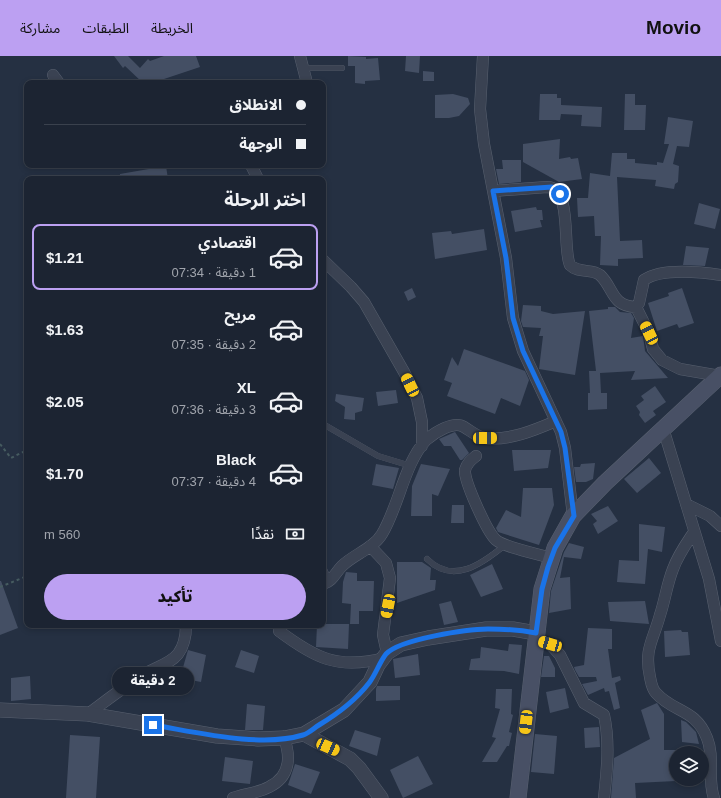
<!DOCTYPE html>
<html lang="ar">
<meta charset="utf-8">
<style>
body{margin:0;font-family:Arial,"Noto Sans Arabic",sans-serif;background:#29303e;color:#f1f3f6;direction:rtl;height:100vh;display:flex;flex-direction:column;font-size:15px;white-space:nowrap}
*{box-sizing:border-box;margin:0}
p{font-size:13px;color:#a0a4ac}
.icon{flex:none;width:22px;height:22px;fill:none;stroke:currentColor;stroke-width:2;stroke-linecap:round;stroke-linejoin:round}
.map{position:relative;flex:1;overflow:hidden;direction:ltr}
.panel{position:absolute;left:24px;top:120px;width:302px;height:452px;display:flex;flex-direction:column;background:#1c2432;border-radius:8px;box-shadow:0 2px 6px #0003,0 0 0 1px #3a414d;direction:rtl}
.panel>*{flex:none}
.guide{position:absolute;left:24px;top:24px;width:302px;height:88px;border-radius:8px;box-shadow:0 2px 6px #0003,0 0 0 1px #3a414d;direction:rtl;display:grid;align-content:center;height:88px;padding:0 20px;background:#1c2432}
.tools{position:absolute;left:669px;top:690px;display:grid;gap:8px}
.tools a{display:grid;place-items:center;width:40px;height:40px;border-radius:50%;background:#1c2432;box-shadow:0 2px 6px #0003,0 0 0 1px #3a414d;font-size:20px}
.end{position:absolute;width:18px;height:18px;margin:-9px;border:5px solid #1a73e8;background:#fff;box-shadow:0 0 0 2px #fff}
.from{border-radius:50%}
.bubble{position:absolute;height:28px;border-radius:14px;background:#1c2432;box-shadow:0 2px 6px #0003,0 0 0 1px #3a414d;font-size:13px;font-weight:800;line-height:28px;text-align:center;direction:rtl}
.car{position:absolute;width:12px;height:24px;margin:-12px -6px;border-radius:5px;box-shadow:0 0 3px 1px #0007;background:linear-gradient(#f5c518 24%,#345 0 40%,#f5c518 0 76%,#345 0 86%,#f5c518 0)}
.guide b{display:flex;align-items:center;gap:14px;height:38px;font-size:15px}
.guide b+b{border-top:1px solid #3a414d}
.guide i{width:10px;height:10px;background:#f1f3f6}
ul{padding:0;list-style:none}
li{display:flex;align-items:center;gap:12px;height:66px;margin:0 8px 6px;padding:0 12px;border:2px solid transparent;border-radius:8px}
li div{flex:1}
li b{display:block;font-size:15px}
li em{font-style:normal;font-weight:800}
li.active{border-color:#bca0f2}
li>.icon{width:36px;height:36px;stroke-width:1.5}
h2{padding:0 20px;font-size:18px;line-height:48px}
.pay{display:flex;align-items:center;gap:10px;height:44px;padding:0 20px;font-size:15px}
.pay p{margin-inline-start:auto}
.primary-button{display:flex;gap:8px;margin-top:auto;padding:8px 20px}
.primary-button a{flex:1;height:46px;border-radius:24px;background:#bca0f2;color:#111;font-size:16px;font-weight:800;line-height:46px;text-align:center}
header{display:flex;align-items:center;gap:24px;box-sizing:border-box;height:56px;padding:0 20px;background:#bca0f2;color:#111}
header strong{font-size:19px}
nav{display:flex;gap:22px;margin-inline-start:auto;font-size:14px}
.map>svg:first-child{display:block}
</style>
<header>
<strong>Movio</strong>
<nav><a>الخريطة</a><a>الطبقات</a><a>مشاركة</a></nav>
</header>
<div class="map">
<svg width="721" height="742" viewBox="0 0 721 742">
<rect width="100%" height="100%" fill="#253042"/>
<path fill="#444f64" d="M114,0h14l12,12 8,-9 2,2 14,-5h32l4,11 -48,16h-9l-18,-17 -2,2z
M348,0l18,1v2l12,-1 2,22 -15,1v3l-10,-1v-17h-7z
M406,0h14l-1,17 -14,-2z
M423,15l11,1v9h-11z
M453,38l15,4 2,6 -11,12 -10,2h-14v-23z
M540,38h17v4h4v7l41,2 -1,20 -20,-1 1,-11 -21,-1 -1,6h-21z
M625,38h10v11h11l-1,25h-21z
M668,61l25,4 -4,26 -12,-1 -4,18 6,2 -1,16 -3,2 -1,5 -19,-3 1,-6 -39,-3 3,64 22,-1 1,18 -25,1v7l-18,-1 1,-29h-6l-1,-20 -16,1 -1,-19h11l2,-25 20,3 2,-23h15v6h8v4l22,2v-3l6,1 6,-19h-5z
M560,83l-1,20 11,-2 1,2 7,-1 4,21 -23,3 -36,-20v-18z
M502,104h19v22l-22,2 -3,-15h7z
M166,110l2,13h-48v-5z
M699,147l21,6 -5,20 -21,-5z
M536,151l1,3h5l1,10h-3l2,7 -27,5 -4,-21z
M484,173l3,21 -52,9 -3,-26 19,-2 1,3z
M686,190l23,2 -4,18 -22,-1z
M412,232l4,9 -8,4 -4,-9z
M682,232l12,35 -15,5 -2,-4 -20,7 -9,-28 21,-7 -1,-3z
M523,249l18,1v5l12,3 32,-3 -10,64 -36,-6 4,-33h-4l2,-8 -18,-1 -2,-6z
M608,251h7l5,5 11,1 3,5 -3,20 12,-2 2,15 23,27 -37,2 4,-9 -35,2 1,20h6v16l-19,1v-17h2l-1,-22h7l-7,-60 19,-2z
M464,293l61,22 4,9 -9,26 -19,-8 -6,16 -48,-18 5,-13 -8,-3 8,-23 6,9z
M655,330l11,16 -13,9 3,4 -11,8 -6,-8 1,-3 -4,-6 8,-6 -3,-4z
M396,334l2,13 -20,3 -2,-14z
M336,338l28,4 -2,13 -7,2v7l-11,-1 1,-12 -10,-6z
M455,376l14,21 -7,7h-2l-9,-14h-7l-5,-7z
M512,394h39l-3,18 -34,3z
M649,402l12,15 -24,20 -13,-14z
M595,407l-2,16 -7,3h-10l-2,-15h6l1,-3z
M376,408l23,4 -6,21 -21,-4z
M421,408l29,5 -12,27 -6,-2v22h-21l1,-30z
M523,432h29l2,17 -15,40 -41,-13 -2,-4 10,-18 15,7z
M452,449h12v18h-13z
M608,450l10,15 -20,13 -5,-10 4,-3 -6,-7z
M639,468l26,3 -3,25 -14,-3 -3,35 -28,-2 2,-22 20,1z
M569,487l15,4 -3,12 -17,-2 -4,21 10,-1 1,32 -22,4 2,-22 13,-39z
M397,506h25l9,6 -1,12h6l-1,10 -38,13z
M492,508l11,25 -22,8 -11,-22z
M346,516l11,1v8h17l-1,30h-14v13h-9l1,-20 -9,-1 1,-21z
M0,525h1l17,47 -18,7z
M451,545l7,21 -14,3 -5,-21z
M645,545l4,23 -39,-3 -2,-19z
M323,568h26l-1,25 -32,-2 1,-22h6z
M588,572l24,1v20h-4l4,29 8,-2 1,4 -6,3 5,25 -6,2 -5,-19 -4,1 -1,-4 -16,7 -6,-11 15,-3 -1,-4h-17l-4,-7 -1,-3 10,-2z
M681,574l1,2h6l2,23 -25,2 -1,-26z
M509,588l13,1 -3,29 -15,-3 -35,-1 2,-11 9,-1 1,-11 27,4z
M188,594l18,5 -5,27 -21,-4z
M241,594l18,6 -5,17 -19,-6z
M418,598l2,21 -25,3 -2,-19z
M544,600h5l6,12v9h-14z
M30,620l1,23 -20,2v-23z
M377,630h23v14l-24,1v-12z
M565,632l4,20 -19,5 -4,-21z
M496,633h16l-1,25 2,1 -4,17 3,1 -3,13h-2l-10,16h-15l14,-24 -4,-1 8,-28 -5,-1z
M657,647l7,11v36h12v31l-41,2 1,15h-25l3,-40 36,-19 -9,-29z
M247,648l18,2 -2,24h-18z
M681,664l5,2 10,10 3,12 -17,-2z
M599,671l1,20 -15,1 -1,-20z
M355,674l26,8 -4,18 -28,-10z
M535,678l22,2 -3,38 -23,-2z
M70,679l30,2 -4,61h-30z
M418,700l15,28 -30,14 -13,-28z
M225,701l28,4 -3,23 -28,-3z
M295,708l25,8 -9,22 -23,-9z"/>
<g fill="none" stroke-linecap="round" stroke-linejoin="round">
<g stroke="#58606f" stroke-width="6">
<path id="service" d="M303,12h39
M323,368l55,32 33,10
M427,503c26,26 55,5 78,-14
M323,511l7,15"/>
</g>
<g stroke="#58606f" stroke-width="12">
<path id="minor" d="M300,0l7,27
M483,0l-3,53 4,35 22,114 7,60 10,33 38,81 4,16 8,68
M53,19l6,8
M251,109l7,14
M493,135l54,-4c26,0 15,62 23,78 9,9 21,3 30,10 14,13 11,31 36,32l3,-4 5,-23c17,-12 57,-8 77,-5
M323,204l28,27 13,15 40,70 13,26 5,24v24
M636,251l13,26 4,16 9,11 18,9 41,7
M663,372l46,151 12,62
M476,400c-5,4 -9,7 -11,14 -1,11 22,62 31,70 8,7 42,14 55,18
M686,448l24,12 11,10
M694,476c-8,12 -16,23 -21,37 -6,15 -8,31 -13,46 -7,26 -16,34 -10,62 1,5 2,12 6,16 18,20 39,15 51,45 8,20 0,41 7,60
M370,490l16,17 4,15 -7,57 4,18
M323,528c10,-3 12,-11 19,-18 12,-12 31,-17 40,-32 17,-28 22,-70 44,-94 8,-7 28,-20 38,-13 7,4 13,10 21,11 24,3 50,-8 71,-17
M279,575c36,27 59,39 105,27
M536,584l14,4 10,11 24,48 20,12c6,27 3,55 0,83
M88,658c19,-14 38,-29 58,-41 10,-6 24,-9 32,-19 6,-8 8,-19 8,-29
M233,742c11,-4 25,-5 36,-11 21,-10 22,-30 15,-49"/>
</g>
<g stroke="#58606f" stroke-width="15">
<path id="tertiary" d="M0,654l88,4 129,22 41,3 26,-1 20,-4 40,-24 26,-28 8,-17 9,-12 14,-9 27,-6 58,-9h27l23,4
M304,678l46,25 9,9 22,30"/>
</g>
<g stroke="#58606f" stroke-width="17">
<path id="secondary" d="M518,742l24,-209 13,-41 18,-32 32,-33 116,-108"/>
</g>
<path stroke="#465b60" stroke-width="2" stroke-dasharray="3 3" stroke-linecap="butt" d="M0,388l11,14 16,-8
M0,531l27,-11"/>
<use href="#service" stroke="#3a4252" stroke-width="5.5"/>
<use href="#minor" stroke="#3a4252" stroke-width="11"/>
<use href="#tertiary" stroke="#3a4252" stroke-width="14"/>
<use href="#secondary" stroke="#485065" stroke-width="16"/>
</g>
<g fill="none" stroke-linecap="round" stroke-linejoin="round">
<path stroke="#1a73e8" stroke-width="5" d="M153,669c43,7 108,23 150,10 6,-2 11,-7 16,-10 20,-12 36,-24 50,-42 7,-9 10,-20 17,-29 14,-15 82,-25 102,-25 16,0 32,1 48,4l6,-44 6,-22 7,-19 19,-32 -9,-68 -4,-16 -38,-81 -10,-33 -7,-60 -13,-67 59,-4 8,7"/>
</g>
</svg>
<div class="tools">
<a><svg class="icon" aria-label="layers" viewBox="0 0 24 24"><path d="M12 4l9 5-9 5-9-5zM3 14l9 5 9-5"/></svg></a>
</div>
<i class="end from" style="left:560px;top:138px"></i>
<i class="end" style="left:153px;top:669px"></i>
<div class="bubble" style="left:112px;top:611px;width:82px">2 دقيقة</div>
<i class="car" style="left:649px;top:277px;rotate:334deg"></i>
<i class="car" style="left:410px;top:329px;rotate:334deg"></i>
<i class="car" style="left:485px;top:382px;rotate:89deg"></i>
<i class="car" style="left:388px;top:550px;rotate:191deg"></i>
<i class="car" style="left:550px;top:588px;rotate:286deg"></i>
<i class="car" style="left:526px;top:666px;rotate:187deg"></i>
<i class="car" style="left:328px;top:691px;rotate:114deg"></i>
<div class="guide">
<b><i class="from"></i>الانطلاق</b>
<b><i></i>الوجهة</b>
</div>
<section class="panel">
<h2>اختر الرحلة</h2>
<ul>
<li class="active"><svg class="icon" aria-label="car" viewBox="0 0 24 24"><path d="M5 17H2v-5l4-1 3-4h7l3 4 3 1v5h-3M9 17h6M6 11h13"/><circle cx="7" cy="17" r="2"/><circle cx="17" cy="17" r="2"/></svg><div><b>اقتصادي</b><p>1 دقيقة · 07:34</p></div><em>$1.21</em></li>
<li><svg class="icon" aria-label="car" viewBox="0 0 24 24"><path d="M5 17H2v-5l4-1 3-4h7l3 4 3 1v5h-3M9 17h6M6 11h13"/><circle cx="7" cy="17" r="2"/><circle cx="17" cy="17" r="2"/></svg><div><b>مريح</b><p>2 دقيقة · 07:35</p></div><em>$1.63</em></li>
<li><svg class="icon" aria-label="car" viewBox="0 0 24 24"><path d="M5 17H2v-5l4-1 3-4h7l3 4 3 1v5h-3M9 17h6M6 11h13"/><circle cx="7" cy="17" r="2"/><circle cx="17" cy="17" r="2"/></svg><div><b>XL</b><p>3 دقيقة · 07:36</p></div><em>$2.05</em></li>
<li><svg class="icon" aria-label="car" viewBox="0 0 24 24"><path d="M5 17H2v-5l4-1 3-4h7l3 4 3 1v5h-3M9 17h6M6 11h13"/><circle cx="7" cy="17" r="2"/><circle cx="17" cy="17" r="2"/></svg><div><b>Black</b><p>4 دقيقة · 07:37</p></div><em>$1.70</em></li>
</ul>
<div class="pay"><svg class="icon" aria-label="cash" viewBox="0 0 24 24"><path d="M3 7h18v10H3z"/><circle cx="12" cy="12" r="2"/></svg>نقدًا<p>560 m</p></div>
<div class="primary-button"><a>تأكيد</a></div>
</section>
</div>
